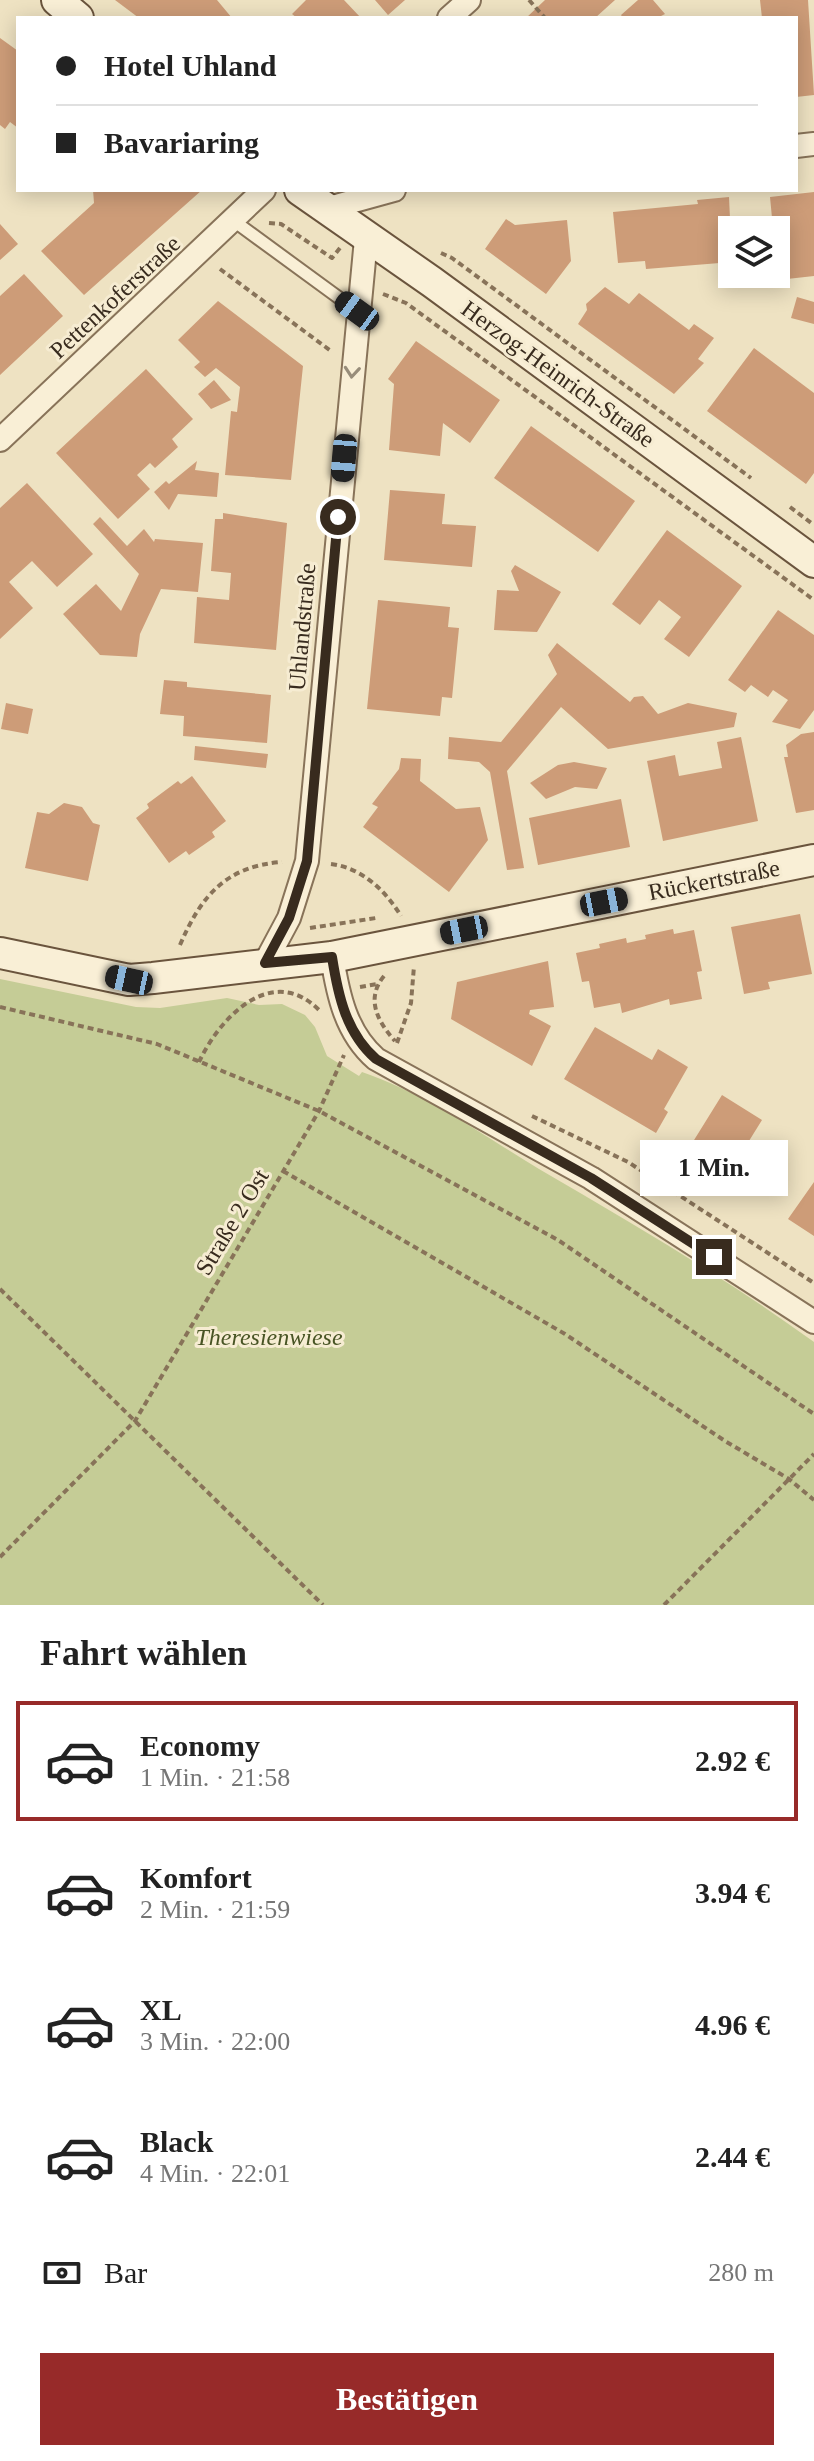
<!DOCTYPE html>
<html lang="de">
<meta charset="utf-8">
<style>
body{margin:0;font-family:"Times New Roman",serif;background:#f2f2f2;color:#222;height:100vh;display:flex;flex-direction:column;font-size:30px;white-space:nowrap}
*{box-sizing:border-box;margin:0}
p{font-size:26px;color:#767676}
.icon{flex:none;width:44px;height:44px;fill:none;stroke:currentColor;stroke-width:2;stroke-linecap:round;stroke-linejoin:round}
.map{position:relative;height:1605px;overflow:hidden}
.sheet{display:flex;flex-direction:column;background:#fff;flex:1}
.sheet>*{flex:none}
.hud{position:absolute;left:16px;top:16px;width:782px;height:176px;border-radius:0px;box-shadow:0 4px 20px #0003;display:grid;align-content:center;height:176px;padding:0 40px;background:#fff}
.tools{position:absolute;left:718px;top:216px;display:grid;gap:16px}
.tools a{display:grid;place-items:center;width:72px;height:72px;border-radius:0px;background:#fff;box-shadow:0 4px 20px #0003;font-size:40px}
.end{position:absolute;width:36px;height:36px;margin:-18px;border:10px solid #382b1e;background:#fff;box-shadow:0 0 0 4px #fff}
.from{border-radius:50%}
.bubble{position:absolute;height:56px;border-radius:0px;background:#fff;box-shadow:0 4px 20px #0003;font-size:26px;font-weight:800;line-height:56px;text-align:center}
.car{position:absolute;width:24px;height:48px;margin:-24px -12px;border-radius:10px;box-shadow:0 0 6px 2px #0007;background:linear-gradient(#222 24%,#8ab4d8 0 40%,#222 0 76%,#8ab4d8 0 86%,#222 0)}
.hud b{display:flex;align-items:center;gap:28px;height:76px;font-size:30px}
.hud b+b{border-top:2px solid #e0e0e0}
.hud i{width:20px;height:20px;background:#222}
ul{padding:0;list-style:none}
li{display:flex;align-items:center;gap:24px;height:120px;margin:0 16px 12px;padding:0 24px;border:4px solid transparent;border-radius:0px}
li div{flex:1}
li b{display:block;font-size:30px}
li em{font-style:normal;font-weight:800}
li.current{border-color:#972a29}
li>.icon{width:72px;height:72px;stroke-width:1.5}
h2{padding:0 40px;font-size:36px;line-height:96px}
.pay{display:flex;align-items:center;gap:20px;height:88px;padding:0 40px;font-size:30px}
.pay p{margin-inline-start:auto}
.cta{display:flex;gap:16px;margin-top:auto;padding:16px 40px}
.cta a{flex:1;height:92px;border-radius:0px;background:#972a29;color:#fff;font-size:32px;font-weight:800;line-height:92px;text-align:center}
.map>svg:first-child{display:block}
</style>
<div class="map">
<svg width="814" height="1605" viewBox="0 0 814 1605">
<rect width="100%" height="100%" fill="#eee2c2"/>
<path fill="#c5cc96" d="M0,979l136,28 24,1 67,-10 32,7 23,-1 23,11 10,12 12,29 32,20 3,-4c62,21 121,63 177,97 94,55 187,109 275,173v263h-814z"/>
<path fill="#cd9c78" d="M115,0h102l15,18h-93z
M306,0h38l17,18h-64l-5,-4z
M375,0h30l-17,15z
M545,0h70l-20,18h-69z
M638,0h15l12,14 -8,4h-34l-2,-3z
M760,0h48l6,95 -18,2v-79h-34z
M0,38l18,13v77l-8,-6 -5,7 -5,-4z
M93,190h109l-118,105 -43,-44 53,-48z
M814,192v84l-36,4 -8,-83z
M729,197l3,65 -86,7 -1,-8 -27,2 -5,-51 85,-8 -1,-4z
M506,219l9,6 52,-5 4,41 -25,33 -61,-45z
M0,224l18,20 -18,16z
M24,274l39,42 -63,59v-79z
M605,287l24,17 10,-11 50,37 5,-6 20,14 -16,21 6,4 -30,31 -96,-70 9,-14 -1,-6z
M797,297l17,5v22l-23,-6z
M218,301l85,65 -12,114 -66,-5 6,-64 6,1 3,-25 -24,-19 -11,9 -11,-10 6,-5 -22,-22z
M416,341l84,59 -30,43 -27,-20 -3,33 -51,-6 5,-66 -6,-5z
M754,348l60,45v80l-8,11 -99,-73z
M146,369l47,50 -21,20 6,8 -23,21 -5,-5 -13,12 13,14 -32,30 -62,-66z
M214,380l17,20 -20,9 -13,-15z
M531,426l104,75 -37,51 -104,-74z
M197,461l-2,9 24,3 -2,24 -39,-3 -9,16 -15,-18 12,-11 3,3z
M27,483l66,71 -36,33 -25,-26 -23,21 24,26 -33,31v-131z
M390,490l55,4 -3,30 34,2 -4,41 -88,-7z
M223,513l64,10 -11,127 -82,-7 3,-46 32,3 2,-27 -20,-2 4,-52h8z
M100,517l27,29 17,-17 10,13 1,-3 48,4 -5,49 -37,-3 -21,45 -3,23 -37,-2 -37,-41 33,-30 25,27 18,-37 -46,-50z
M667,530l75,56 -53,71 -25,-18 17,-22 -22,-17 -19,25 -28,-21z
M515,565l46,27 -24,40 -43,-2 3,-40 22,1 -8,-20z
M378,600l72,7 -2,20 11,1 -7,70 -10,-1 -2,19 -73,-7z
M778,610l36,25v75l-14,19 -28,-7 16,-22 -15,-10 -5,7 -17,-12 -6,7 -17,-12z
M557,643l73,59 4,-5 9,-1 15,18 30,-11 49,10 -3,14 -126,22 -47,-42 -54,64 17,97 -17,2 -17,-98 -11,-10 -31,-3 1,-22 52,5 56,-68 -9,-19z
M164,680l23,2v5l84,8 -4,48 -84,-7 1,-20 -24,-2z
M6,703l27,6 -5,25 -27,-5z
M814,732v78l-18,3 -12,-56h4l-2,-12 15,-11z
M741,737l17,84 -95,20 -16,-80 28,-6 4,21 43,-8 -5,-26z
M195,746l73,8 -2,14 -72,-8z
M401,758l20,1 -1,22 36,28 24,-2 8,33 -39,52 -86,-65 15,-20 -6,-3 27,-35z
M574,762l33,6 -10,21 -22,-2 -29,12 -16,-16 28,-18z
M192,776l34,45 -14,11 3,5 -26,18 -3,-4 -17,12 -33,-45 13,-10 -2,-4 31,-23 3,3z
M621,799l9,48 -92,18 -9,-47z
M64,803l18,4 11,16 7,2 -12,56 -63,-13 12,-56 12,2z
M800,914l12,60 -44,8 2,7 -26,5 -13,-67z
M673,929l1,5 20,-4 8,41 -5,1 5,27 -32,6 -1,-6 -47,14 -2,-10 -26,5 -5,-27 -7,1 -6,-29 24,-5 -1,-4 27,-6 1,5 9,-2 10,-2 -1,-4z
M548,961l6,46 -24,3 -1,4 22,12 -19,40 -81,-47 6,-37z
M595,1027l57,33 6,-11 30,18 -24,42 4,3 -12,21 -92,-54z
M722,1095l40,25 -36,58 -40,-25z
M814,1182v54l-26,-17z"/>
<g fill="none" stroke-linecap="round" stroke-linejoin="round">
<g stroke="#887359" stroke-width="15">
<path id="lane" d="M234,221l123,90"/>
</g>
<g stroke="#887359" stroke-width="26">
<path id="street" d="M449,18l20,-18
M796,146l18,-2
M325,209l69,-19
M0,440l264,-250
M332,957c6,38 14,76 44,102l215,119 223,144
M265,963l24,-45 18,-57 59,-622"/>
</g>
<g stroke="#6a543d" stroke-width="34">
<path id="secondary" d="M57,0l21,18
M300,190l132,92 382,280
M0,953l129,27 24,-2 179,-21 482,-97"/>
</g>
<path stroke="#887359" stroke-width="4" stroke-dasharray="6 4" stroke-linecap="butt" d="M529,0l16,18
M269,223l12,1 51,34 8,-10
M441,253l11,5 299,220
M220,269l111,82
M383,294l23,9 408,297
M790,507l24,18
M331,864c31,4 54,26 70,52
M310,928l66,-10
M180,945c21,-49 46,-79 102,-83
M384,976c-19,23 -6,46 11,65
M360,987l17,-3
M0,1007l157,37 162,67 239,129 256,174
M397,1043l14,-40 3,-37
M199,1062c21,-45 73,-99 120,-52
M532,1116l96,46 186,121
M283,1171l282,163 160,107 64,38 25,21
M0,1289l323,316
M0,1557l135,-136 184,-310 25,-56
M664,1605l150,-151"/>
<use href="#lane" stroke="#f9efd6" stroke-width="11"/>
<use href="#street" stroke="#f9efd6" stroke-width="22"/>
<use href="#secondary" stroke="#f9efd6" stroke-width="30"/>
</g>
<defs><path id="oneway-chevron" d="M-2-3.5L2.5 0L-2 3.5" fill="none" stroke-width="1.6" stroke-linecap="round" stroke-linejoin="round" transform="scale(2)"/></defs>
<use stroke="#988d7a" href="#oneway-chevron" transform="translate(352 372) rotate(95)"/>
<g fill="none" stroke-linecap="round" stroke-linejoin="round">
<path stroke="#382b1e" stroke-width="10" d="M338,517l-31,344 -18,57 -24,45 67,-6c6,38 14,76 44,102l215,119 123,79"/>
</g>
<g text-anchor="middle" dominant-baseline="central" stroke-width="6" stroke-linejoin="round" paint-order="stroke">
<g font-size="24" fill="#382b1e" stroke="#f6ecd2">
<text transform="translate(115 297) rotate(-43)">Pettenkoferstraße</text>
<text transform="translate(558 374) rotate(36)">Herzog-Heinrich-Straße</text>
<text transform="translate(302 627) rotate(-85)">Uhlandstraße</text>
<text transform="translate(714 880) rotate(-11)">Rückertstraße</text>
<text transform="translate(232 1222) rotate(-59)">Straße 2 Ost</text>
</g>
<g font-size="24" font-style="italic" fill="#485424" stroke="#f6ecd2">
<text x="269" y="1337">Theresienwiese</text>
</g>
</g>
</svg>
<div class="tools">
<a><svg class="icon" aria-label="layers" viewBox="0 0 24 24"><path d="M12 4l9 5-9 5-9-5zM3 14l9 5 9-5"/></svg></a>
</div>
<i class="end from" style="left:338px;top:517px"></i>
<i class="end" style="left:714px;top:1257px"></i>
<div class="bubble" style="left:640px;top:1140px;width:148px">1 Min.</div>
<i class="car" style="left:357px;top:311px;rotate:306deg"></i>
<i class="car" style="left:344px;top:458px;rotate:185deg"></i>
<i class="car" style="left:604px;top:902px;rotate:79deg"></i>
<i class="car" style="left:464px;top:930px;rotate:259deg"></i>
<i class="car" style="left:129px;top:980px;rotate:282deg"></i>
<div class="hud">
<b><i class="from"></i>Hotel Uhland</b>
<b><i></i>Bavariaring</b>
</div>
</div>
<section class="sheet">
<h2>Fahrt wählen</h2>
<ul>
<li class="current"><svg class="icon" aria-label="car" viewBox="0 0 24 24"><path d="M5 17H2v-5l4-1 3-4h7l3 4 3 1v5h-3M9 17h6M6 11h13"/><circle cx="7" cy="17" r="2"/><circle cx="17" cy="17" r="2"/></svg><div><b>Economy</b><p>1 Min. · 21:58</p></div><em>2.92 €</em></li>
<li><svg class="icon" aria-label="car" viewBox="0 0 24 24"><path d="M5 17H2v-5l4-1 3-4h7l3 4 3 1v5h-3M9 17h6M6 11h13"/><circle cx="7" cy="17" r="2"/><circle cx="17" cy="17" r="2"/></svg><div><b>Komfort</b><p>2 Min. · 21:59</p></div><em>3.94 €</em></li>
<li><svg class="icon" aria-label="car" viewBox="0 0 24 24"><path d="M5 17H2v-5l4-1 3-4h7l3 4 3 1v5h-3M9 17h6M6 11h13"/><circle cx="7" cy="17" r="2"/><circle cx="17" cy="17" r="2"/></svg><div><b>XL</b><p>3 Min. · 22:00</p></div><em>4.96 €</em></li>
<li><svg class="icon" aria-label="car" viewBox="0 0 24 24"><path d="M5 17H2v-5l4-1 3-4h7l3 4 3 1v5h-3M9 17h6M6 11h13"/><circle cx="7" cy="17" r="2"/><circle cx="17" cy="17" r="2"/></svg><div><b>Black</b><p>4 Min. · 22:01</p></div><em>2.44 €</em></li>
</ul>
<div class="pay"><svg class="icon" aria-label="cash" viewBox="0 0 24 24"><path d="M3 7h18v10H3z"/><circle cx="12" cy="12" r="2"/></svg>Bar<p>280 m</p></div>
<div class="cta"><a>Bestätigen</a></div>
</section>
